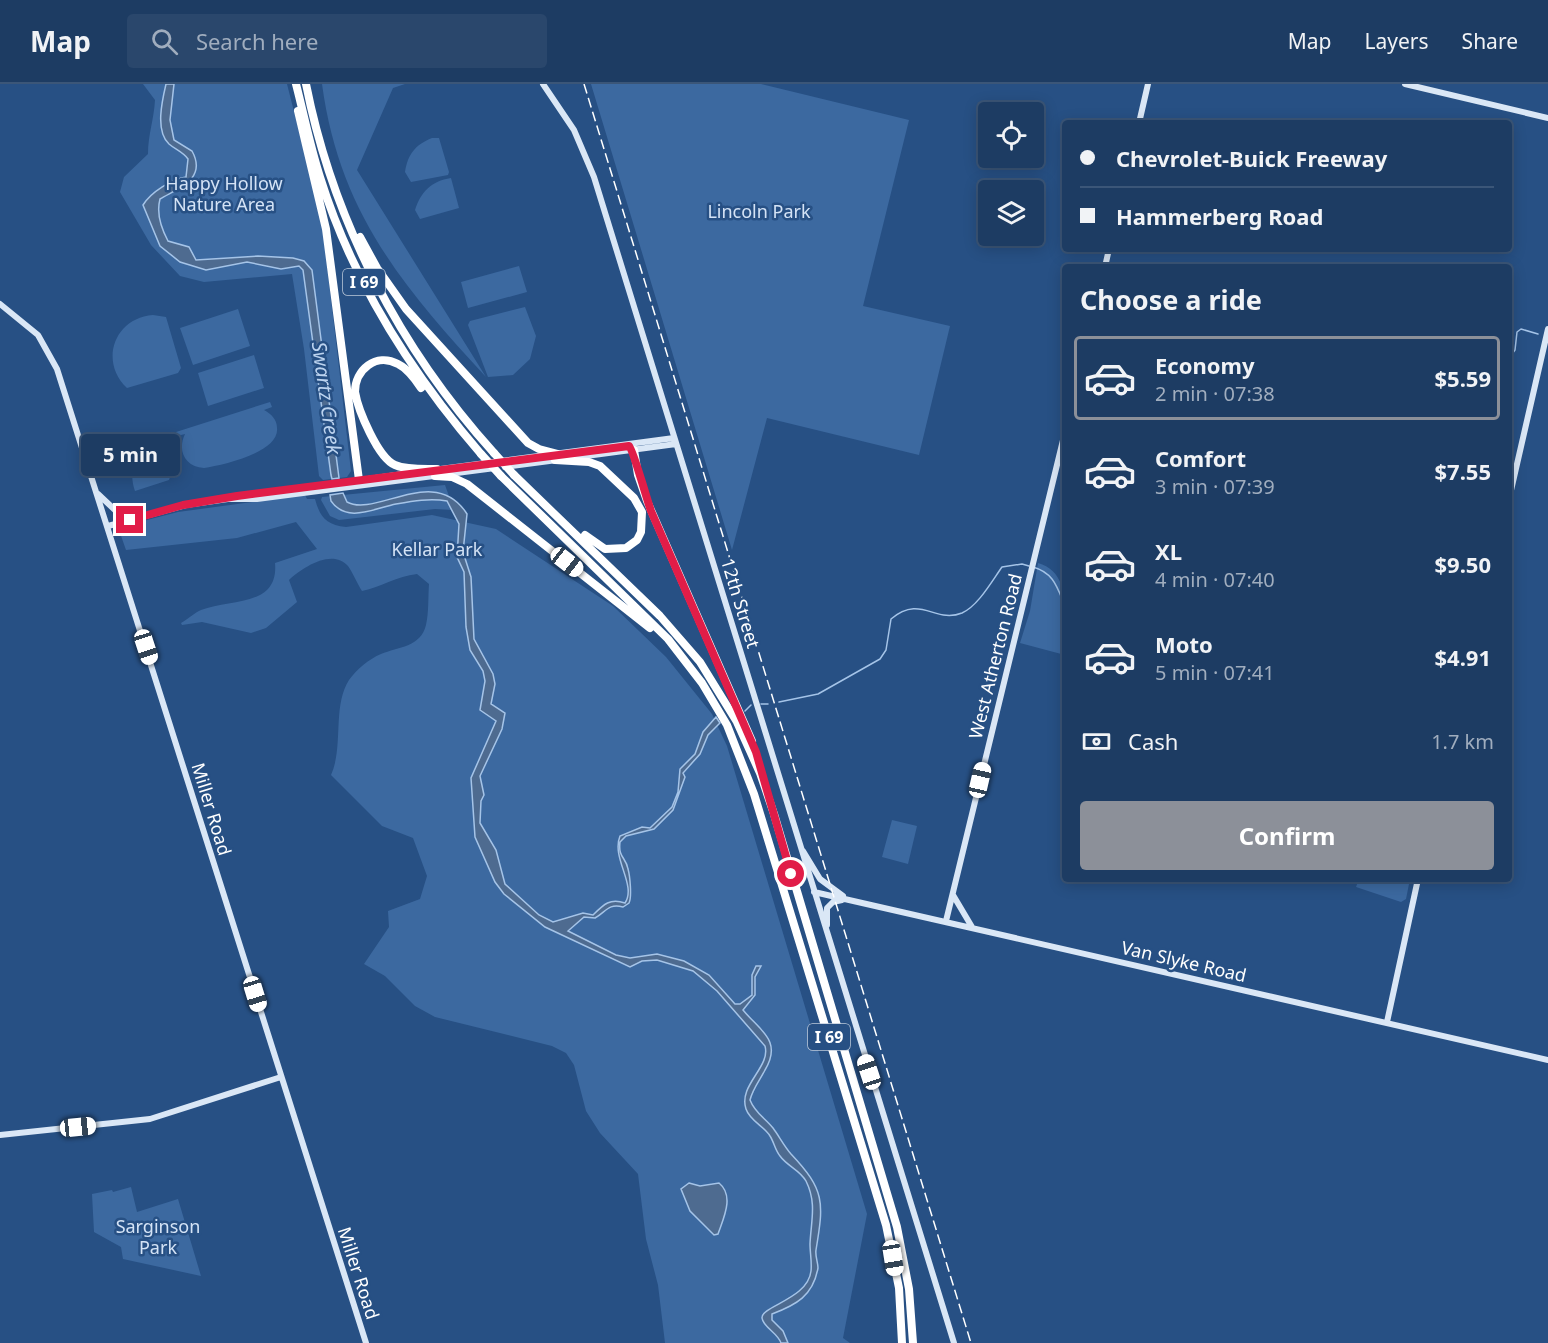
<!DOCTYPE html>
<meta charset="utf-8">
<style>
body{margin:0;font-family:"Noto Sans",sans-serif;background:#2a476c;color:#f1f3f6;height:100vh;display:flex;flex-direction:column;font-size:22px;white-space:nowrap}
*{box-sizing:border-box;margin:0}
p{font-size:20px;color:#a0adbe}
.icon{flex:none;width:33px;height:33px;fill:none;stroke:currentColor;stroke-width:2;stroke-linecap:round;stroke-linejoin:round}
.map{position:relative;flex:1;overflow:hidden}
.sheet{position:absolute;left:1062px;top:180px;width:450px;height:618px;display:flex;flex-direction:column;background:#1d3c63;border-radius:6px;box-shadow:0 3px 15px #0003,0 0 0 2px #3b5678}
.sheet>*{flex:none}
.top-card{position:absolute;left:1062px;top:36px;width:450px;height:132px;border-radius:6px;box-shadow:0 3px 15px #0003,0 0 0 2px #3b5678;display:grid;align-content:center;height:132px;padding:0 18px;background:#1d3c63}
.tools{position:absolute;left:978px;top:18px;display:grid;gap:12px}
.tools a{display:grid;place-items:center;width:66px;height:66px;border-radius:6px;background:#1d3c63;box-shadow:0 3px 15px #0003,0 0 0 2px #3b5678;font-size:30px}
.end{position:absolute;width:27px;height:27px;margin:-14px;border:8px solid #e11d48;background:#fff;box-shadow:0 0 0 3px #fff}
.from{border-radius:50%}
.bubble{position:absolute;height:42px;border-radius:6px;background:#1d3c63;box-shadow:0 3px 15px #0003,0 0 0 2px #3b5678;font-size:20px;font-weight:700;line-height:42px;text-align:center}
.car{position:absolute;width:18px;height:36px;margin:-18px -9px;border-radius:8px;box-shadow:0 0 4px 2px #0007;background:linear-gradient(#fff 24%,#345 0 40%,#fff 0 76%,#345 0 86%,#fff 0)}
.top-card b{display:flex;align-items:center;gap:21px;height:57px;font-size:22px}
.top-card b+b{border-top:2px solid #3b5678}
.top-card i{width:15px;height:15px;background:#f1f3f6}
ul{padding:0;list-style:none}
li{display:flex;align-items:center;gap:18px;height:84px;margin:0 12px 9px;padding:0 6px;border:3px solid transparent;border-radius:6px}
li div{flex:1}
li b{display:block;font-size:22px}
li em{font-style:normal;font-weight:700}
li.on{border-color:#8c9099}
li>.icon{width:54px;height:54px;stroke-width:1.5}
h2{padding:0 18px;font-size:27px;line-height:72px}
.pay{display:flex;align-items:center;gap:15px;height:66px;padding:0 18px;font-size:22px}
.pay p{margin-inline-start:auto}
.action{display:flex;gap:12px;margin-top:auto;padding:12px 18px}
.action a{flex:1;height:69px;border-radius:6px;background:#8c9099;color:#fff;font-size:24px;font-weight:700;line-height:69px;text-align:center}
header{display:flex;align-items:center;gap:36px;box-sizing:border-box;height:84px;padding:0 30px;background:#1d3c63;border-bottom:2px solid #3b5678}
header strong{font-size:28px}
nav{display:flex;gap:33px;margin-inline-start:auto;font-size:21px}
.search{width:420px;height:54px;background:#2a476c;display:flex;align-items:center;gap:15px;box-sizing:border-box;padding:0 21px;border-radius:6px;color:#a0adbe;font-size:22px}
.map>svg:first-child{display:block}
</style>
<header>
<strong>Map</strong>
<div class="search"><svg class="icon" aria-label="search" viewBox="0 0 24 24"><circle cx="10" cy="10" r="6"/><path d="M15 15l6 6"/></svg>Search here</div>
<nav><a>Map</a><a>Layers</a><a>Share</a></nav>
</header>
<div class="map">
<svg width="1548" height="1259" viewBox="0 0 1548 1259">
<rect width="100%" height="100%" fill="#275084"/>
<path fill="#3c69a0" d="M143,0h144l35,138 29,249 -4,6 -24,3 -4,-4 -15,-127 -12,-75 -88,8 -24,-6 -29,-31 -31,-53 4,-15 24,-23c0,-19 6,-35 7,-54z
M322,0h83l-12,4 -36,82 129,207c-84,-91 -147,-166 -164,-293z
M591,0h170l148,36 -46,186 87,20 -31,129 -152,-37 -35,132z
M432,54h7l10,34 -1,3 -37,7 -6,-10c3,-18 10,-27 27,-34z
M451,94l8,30 -39,11 -5,-9c6,-18 16,-29 36,-32z
M519,182l8,26 -59,16 -7,-26z
M525,223l11,29 -6,23 -17,16 -25,2 -20,-52 2,-4z
M238,225l12,37 -57,19 -13,-37z
M153,231l13,2 15,51 -3,5 -51,15c-28,-26 -13,-70 26,-73z
M254,271l10,33 -56,18 -10,-33z
M270,318l2,5 -8,3c7,4 13,9 13,18 3,24 -53,37 -73,40 -19,-1 -27,-17 -19,-34l-8,2 -1,-4z
M160,359l10,34 -1,3 -34,11c-8,-22 2,-42 25,-48z
M445,401l9,25 -19,-1 -96,11 -9,-4 -9,-16 1,-3z
M305,411l2,4h8c5,18 11,26 31,28l86,-12 64,14 117,77 53,51 46,57 15,32 140,468 -24,124 7,5h-185l-7,-58 -12,-46 -8,-65 -38,-41 -14,-22 -12,-46 -8,-12 -14,-7 -117,-29 -20,-11 -30,-30 -21,-12 25,-37 -1,-16 32,-12 7,-23 -14,-38 -31,-12 -51,-51c13,-29 1,-68 18,-95 8,-11 20,-21 32,-26 17,-7 40,-7 45,-29 3,-13 2,-28 3,-41l-12,-10c-20,2 -36,13 -55,17 -5,-8 -9,-18 -14,-25 -16,-18 -46,2 -59,14l8,22 -31,26 -15,5 -49,-11 -20,3 -1,-2c7,-4 13,-10 20,-13 29,-11 78,-3 74,-47l42,-14 -21,-27 -59,16 -111,12 -7,-20 1,-3 58,-15z
M1038,479c37,10 27,63 27,92l-45,-12 10,-32z
M892,736l25,6 -9,38 -26,-7z
M1359,795h51l-4,20 -5,3 -45,-15z
M131,1103l6,25 41,-13 23,77 -78,-17 -2,-12 -27,-15 -2,-38 20,-4 1,2z"/>
<path fill="#4e6b90" stroke="#a5c4e8" stroke-width="1.5" d="M166,0h8l-4,36 4,20 18,11c16,29 -16,38 -32,48 -4,15 1,29 8,42l21,6 7,13 62,-4 35,2 11,3 8,9 27,208 -7,1 -1,-4 -28,-205 -4,-4 -18,3 -34,-7 -41,8 -26,-8 -20,-16 -17,-41c8,-13 29,-26 43,-28l2,-18c-5,-7 -12,-9 -19,-15 -14,-13 -7,-43 -3,-60z
M343,409l4,9c29,16 88,-39 120,12l-4,38 8,25 3,62 19,35 2,10 -4,20 14,9 -3,16 -22,47 4,19 -3,6 -1,22 16,27 9,34 34,31 14,7 30,-9 10,2c11,-11 17,-17 32,-12 12,-18 -14,-45 -5,-67l22,-9 8,1 22,-21 6,-15 2,-23 15,-15 8,-22 13,-15 4,6 -12,12 -8,19 -17,19 2,4 -12,33 -19,19 -28,7 -6,6c-2,16 6,15 8,27 2,7 4,28 1,34l-6,4c-15,-4 -17,5 -28,11l-11,-1 -16,14 48,24 14,3 27,-4 27,7 25,14 26,29h5l12,-9v-20l4,-9h5l-6,11v18l-12,15c16,20 40,30 22,60 -5,10 -12,18 -15,30 5,13 14,17 23,28 6,8 11,18 18,26 34,36 33,48 25,96 -1,6 2,12 2,18 -5,28 -22,37 -46,46v6l11,11 5,12h-7c-3,-10 -18,-16 -19,-25 -1,-12 46,-19 49,-47 1,-9 -1,-18 -1,-27 1,-23 7,-41 -4,-63 -6,-11 -19,-15 -26,-25 -5,-6 -6,-14 -10,-20 -6,-10 -20,-15 -24,-27 -8,-24 25,-42 19,-63l-48,-55 -24,-20 -36,-11 -15,1 -12,6 -85,-40 -41,-33 -9,-12 -20,-45 -4,-59 25,-57 -16,-11 5,-29 -2,-10 -13,-21 -4,-23 -2,-55 -7,-15 2,-33 -12,-23c-17,-3 -34,0 -51,3 -21,4 -49,20 -65,-3l-1,-6z
M689,1099l11,3 19,-3c16,13 4,36 -1,51l-4,1 -24,-24 -9,-22z"/>
<g fill="none" stroke-linecap="round" stroke-linejoin="round">
<path stroke="#a5c4e8" stroke-width="1.5" d="M1509,274l6,-8 2,-18 4,-3 17,5
M1033,483c21,6 24,20 32,39
M779,618l39,-8 62,-35 6,-9 5,-31c30,-25 44,5 71,-6 16,-7 30,-32 40,-46l20,-3 7,2
M761,620h7
M745,627l6,-6"/>
<path stroke="#dae7f6" stroke-width="6" d="M543,0l31,46 20,47 360,1166
M1405,0l143,34
M1139,39l9,-39
M1105,183l4,-18
M0,220l38,31 19,34 309,974
M571,374l105,-14
M505,383l52,-7
M433,386l241,-32
M98,410l18,17 29,5
M228,415h29l238,-31
M1509,415l39,-170
M108,442l78,-21 231,-33
M803,767l17,28 23,17
M814,808l734,168
M953,811l19,32
M946,837l119,-489
M827,841v-17l6,-6 9,-2
M1387,938l31,-143
M0,1051l150,-16 131,-42"/>
<path stroke="#fff" stroke-width="8" d="M296,0c8,31 14,62 24,93 32,103 91,196 161,277
M306,0c27,137 94,265 188,369
M298,27l28,118 33,251
M360,153l17,31 29,41 122,134 11,6 19,5
M421,304c-6,-9 -13,-19 -23,-24 -22,-12 -43,6 -43,28 3,18 23,66 40,73 12,5 29,4 42,4
M634,366l4,25 9,26 105,240
M555,376l34,2 11,4 34,32 8,14 -1,20 -4,8 -11,8 -21,1 -20,-14
M514,391l146,141 40,46 37,60 23,51 14,41 123,413 12,62 4,54
M435,392l17,1 15,7 183,144
M501,392l167,163 34,44 25,42 27,69 132,431 13,63 3,55"/>
<path stroke="#fff" stroke-width="1.5" stroke-dasharray="10 4.5" stroke-linecap="butt" d="M584,0l387,1259"/>
<path stroke="#fff" stroke-width="8" d="M494,369l20,22
M481,370l20,22"/>
</g>
<g fill="none" stroke-linecap="round" stroke-linejoin="round">
<path stroke="#e11d48" stroke-width="8" d="M130,436l53,-15 54,-9 392,-50c4,3 18,54 22,65l105,241 35,122"/>
</g>
<g text-anchor="middle" dominant-baseline="central" stroke-width="5" stroke-linejoin="round" paint-order="stroke">
<g fill="#275084" stroke="#becada" stroke-width="1.5">
<rect x="343" y="185" width="42" height="26" rx="4.5"/>
<rect x="808" y="940" width="42" height="26" rx="4.5"/>
</g>
<g font-size="16" font-weight="bold" fill="#fff">
<text x="364" y="198">I 69</text>
<text x="829" y="953">I 69</text>
</g>
<g font-size="18" fill="#d4e3f6" stroke="#275084">
<text x="224" y="99">Happy Hollow<tspan x="224" dy="21">Nature Area</tspan></text>
<text x="759" y="127">Lincoln Park</text>
<text x="437" y="465">Kellar Park</text>
<text x="158" y="1142">Sarginson<tspan x="158" dy="21">Park</tspan></text>
</g>
<g font-size="18" fill="#fff" stroke="#275084">
<text transform="translate(741 519) rotate(73)">12th Street</text>
<text transform="translate(995 572) rotate(-76)">West Atherton Road</text>
<text transform="translate(212 725) rotate(73)">Miller Road</text>
<text transform="translate(1184 877) rotate(13)">Van Slyke Road</text>
<text transform="translate(359 1189) rotate(72)">Miller Road</text>
</g>
<g font-size="20" font-style="italic" fill="#bcd3ef" stroke="#275084">
<text transform="translate(327 314) rotate(82)">Swartz Creek</text>
</g>
</g>
</svg>
<div class="tools">
<a><svg class="icon" aria-label="locate" viewBox="0 0 24 24"><circle cx="12" cy="12" r="6"/><path d="M12 2v4M12 18v4M2 12h4M18 12h4"/></svg></a>
<a><svg class="icon" aria-label="layers" viewBox="0 0 24 24"><path d="M12 4l9 5-9 5-9-5zM3 14l9 5 9-5"/></svg></a>
</div>
<i class="end from" style="left:791px;top:790px"></i>
<i class="end" style="left:130px;top:436px"></i>
<div class="bubble" style="left:81px;top:350px;width:99px">5 min</div>
<i class="car" style="left:567px;top:478px;rotate:128deg"></i>
<i class="car" style="left:146px;top:563px;rotate:162deg"></i>
<i class="car" style="left:980px;top:696px;rotate:13deg"></i>
<i class="car" style="left:255px;top:910px;rotate:163deg"></i>
<i class="car" style="left:869px;top:988px;rotate:342deg"></i>
<i class="car" style="left:78px;top:1043px;rotate:84deg"></i>
<i class="car" style="left:893px;top:1174px;rotate:171deg"></i>
<div class="top-card">
<b><i class="from"></i>Chevrolet-Buick Freeway</b>
<b><i></i>Hammerberg Road</b>
</div>
<section class="sheet">
<h2>Choose a ride</h2>
<ul>
<li class="on"><svg class="icon" aria-label="car" viewBox="0 0 24 24"><path d="M5 17H2v-5l4-1 3-4h7l3 4 3 1v5h-3M9 17h6M6 11h13"/><circle cx="7" cy="17" r="2"/><circle cx="17" cy="17" r="2"/></svg><div><b>Economy</b><p>2 min · 07:38</p></div><em>$5.59</em></li>
<li><svg class="icon" aria-label="car" viewBox="0 0 24 24"><path d="M5 17H2v-5l4-1 3-4h7l3 4 3 1v5h-3M9 17h6M6 11h13"/><circle cx="7" cy="17" r="2"/><circle cx="17" cy="17" r="2"/></svg><div><b>Comfort</b><p>3 min · 07:39</p></div><em>$7.55</em></li>
<li><svg class="icon" aria-label="car" viewBox="0 0 24 24"><path d="M5 17H2v-5l4-1 3-4h7l3 4 3 1v5h-3M9 17h6M6 11h13"/><circle cx="7" cy="17" r="2"/><circle cx="17" cy="17" r="2"/></svg><div><b>XL</b><p>4 min · 07:40</p></div><em>$9.50</em></li>
<li><svg class="icon" aria-label="car" viewBox="0 0 24 24"><path d="M5 17H2v-5l4-1 3-4h7l3 4 3 1v5h-3M9 17h6M6 11h13"/><circle cx="7" cy="17" r="2"/><circle cx="17" cy="17" r="2"/></svg><div><b>Moto</b><p>5 min · 07:41</p></div><em>$4.91</em></li>
</ul>
<div class="pay"><svg class="icon" aria-label="cash" viewBox="0 0 24 24"><path d="M3 7h18v10H3z"/><circle cx="12" cy="12" r="2"/></svg>Cash<p>1.7 km</p></div>
<div class="action"><a>Confirm</a></div>
</section>
</div>
